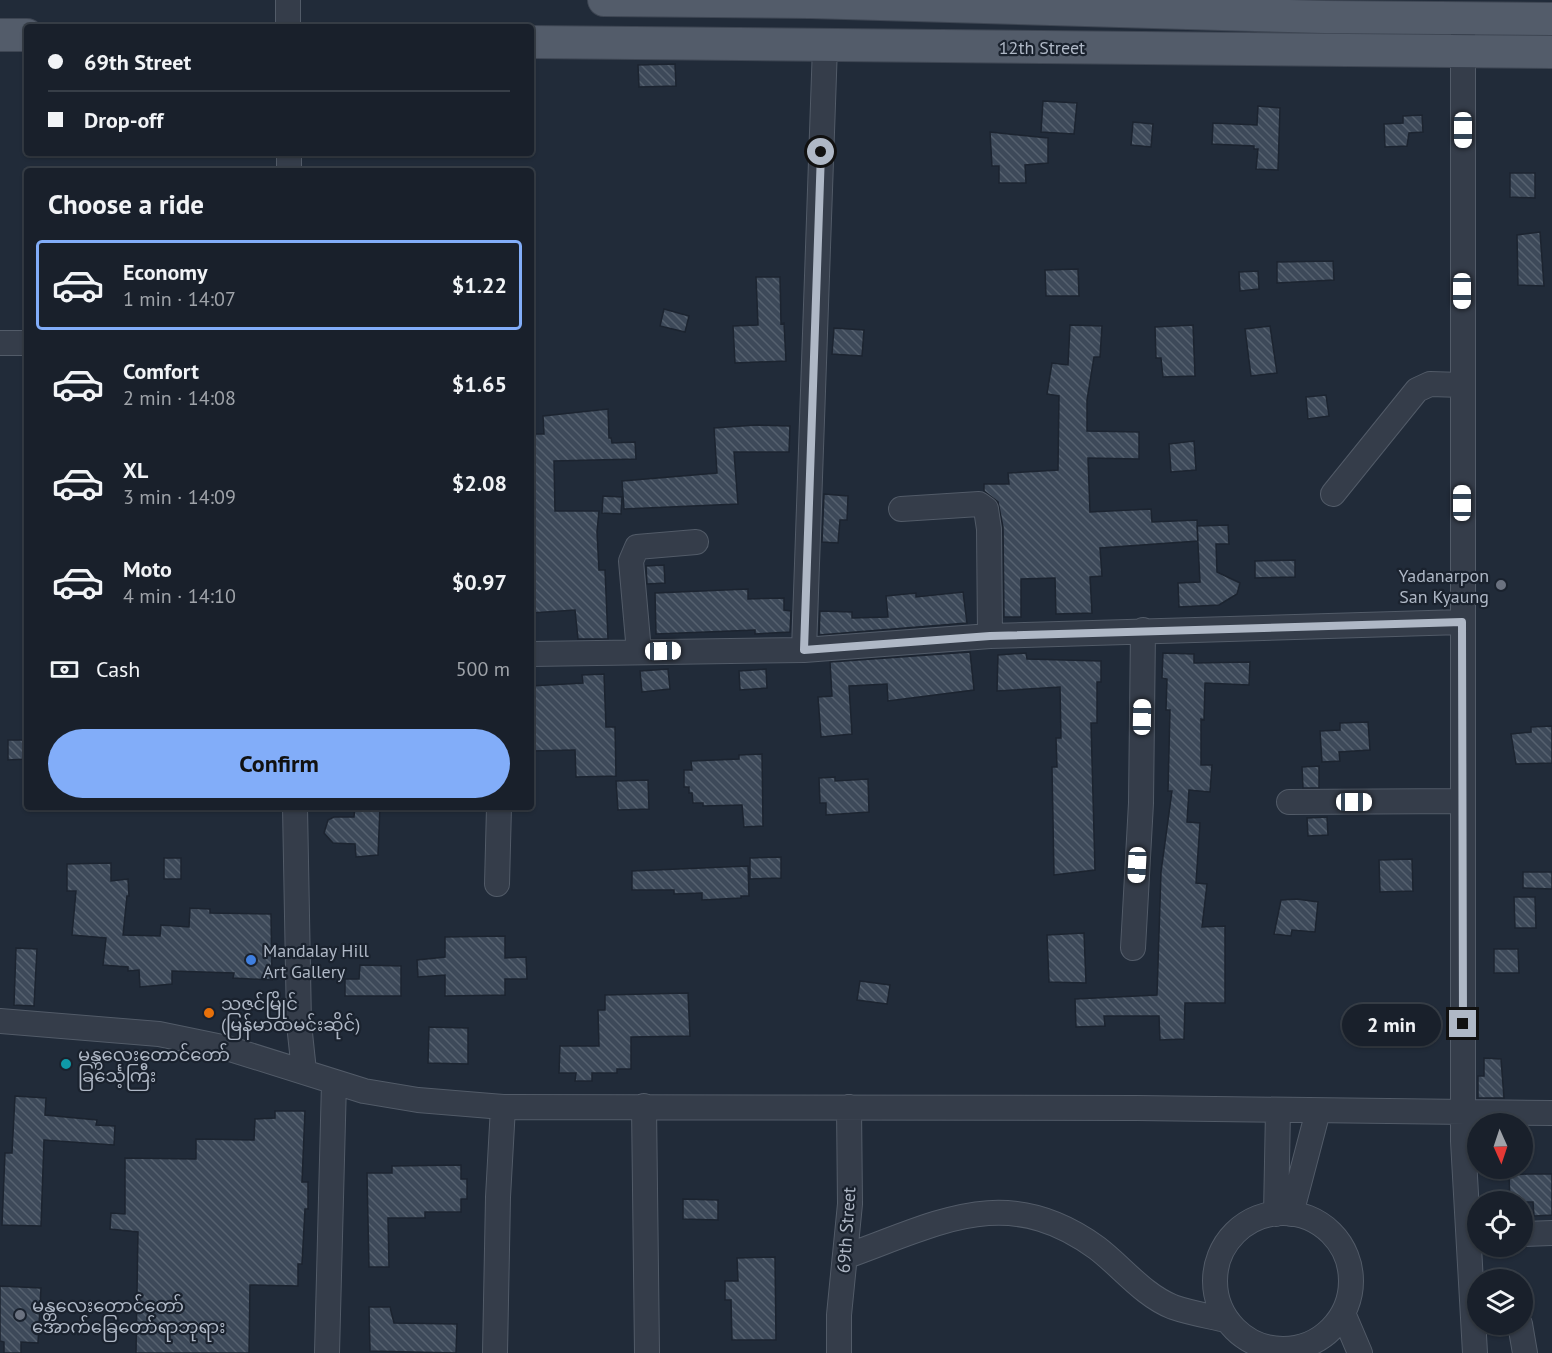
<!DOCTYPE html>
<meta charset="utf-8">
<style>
body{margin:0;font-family:"PT Sans","Noto Sans Myanmar",sans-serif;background:#262d37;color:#f1f3f6;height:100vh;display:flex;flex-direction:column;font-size:22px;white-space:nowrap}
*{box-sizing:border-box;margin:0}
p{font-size:20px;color:#9fa3a9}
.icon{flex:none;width:33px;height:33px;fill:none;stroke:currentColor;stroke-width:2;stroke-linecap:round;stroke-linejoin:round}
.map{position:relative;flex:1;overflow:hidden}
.panel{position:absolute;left:24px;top:168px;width:510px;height:642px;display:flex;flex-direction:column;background:#19202b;border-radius:6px;box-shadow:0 2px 4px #0004,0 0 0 2px #373e47}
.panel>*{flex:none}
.hud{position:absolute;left:24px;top:24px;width:510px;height:132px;border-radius:6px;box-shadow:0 2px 4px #0004,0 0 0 2px #373e47;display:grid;align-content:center;height:132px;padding:0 24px;background:#19202b}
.needle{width:39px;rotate:177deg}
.buttons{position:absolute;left:1467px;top:1113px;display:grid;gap:12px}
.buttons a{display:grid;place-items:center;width:66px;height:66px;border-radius:50%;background:#19202b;box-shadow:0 2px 4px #0004,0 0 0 2px #373e47;font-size:30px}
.end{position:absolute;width:27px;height:27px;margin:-14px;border:8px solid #afb8c6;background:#111;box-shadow:0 0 0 3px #111}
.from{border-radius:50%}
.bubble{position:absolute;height:42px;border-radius:21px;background:#19202b;box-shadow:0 2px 4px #0004,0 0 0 2px #373e47;font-size:20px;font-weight:700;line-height:42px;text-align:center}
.car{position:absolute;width:18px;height:36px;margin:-18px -9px;border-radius:8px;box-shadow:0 0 4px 2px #0007;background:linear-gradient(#fff 24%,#345 0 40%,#fff 0 76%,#345 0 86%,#fff 0)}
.hud b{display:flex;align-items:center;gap:21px;height:57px;font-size:22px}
.hud b+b{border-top:2px solid #373e47}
.hud i{width:15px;height:15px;background:#f1f3f6}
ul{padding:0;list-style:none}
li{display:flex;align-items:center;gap:18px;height:90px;margin:0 12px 9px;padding:0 12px;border:3px solid transparent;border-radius:6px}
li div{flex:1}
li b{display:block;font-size:22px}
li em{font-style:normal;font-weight:700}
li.selected{border-color:#82adf9}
li>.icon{width:54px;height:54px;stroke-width:1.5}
h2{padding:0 24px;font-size:27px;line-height:72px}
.pay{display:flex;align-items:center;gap:15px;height:66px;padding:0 24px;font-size:22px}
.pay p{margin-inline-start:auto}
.button{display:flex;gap:12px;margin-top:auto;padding:12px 24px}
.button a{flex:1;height:69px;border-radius:36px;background:#82adf9;color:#111;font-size:24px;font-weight:700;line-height:69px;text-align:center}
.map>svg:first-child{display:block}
</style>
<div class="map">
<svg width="1552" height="1353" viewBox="0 0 1552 1353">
<defs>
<pattern id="building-back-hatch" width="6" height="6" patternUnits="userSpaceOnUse" patternTransform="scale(1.5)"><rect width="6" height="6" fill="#3d4959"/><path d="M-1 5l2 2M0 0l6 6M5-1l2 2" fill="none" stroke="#56616f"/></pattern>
</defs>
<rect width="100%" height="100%" fill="#212b39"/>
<path fill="url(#building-back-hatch)" stroke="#1c2430" stroke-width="1.5" d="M675,64l1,22 -37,1 -1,-22z
M1043,101l34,2 -3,31 -33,-2z
M1258,106l22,2 -2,62 -22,-1 2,-20h-4v-3l-42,-2 1,-21 44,2z
M1422,115l1,17 -14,1 -2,13 -22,1 -1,-23 19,-1v-7z
M1133,122l20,2 -2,23 -20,-2z
M990,132l58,6v25l-23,2 1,18h-27v-17h-7z
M1510,173h25v25l-25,-1z
M1540,232l4,54 -26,-1 -1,-50z
M1333,261l1,19 -57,3v-21z
M1078,269l1,27h-33l-1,-26z
M1258,271l1,18 -19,2 -1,-19z
M756,277h24l1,47 3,-1 2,38 -51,2 -2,-37 25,-1z
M664,309l25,7 -4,16 -25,-6z
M1070,325l32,1 -2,31h-6l-7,43v31l52,1v27l-51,-1 2,54 61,-3 1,13 45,-2 1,21 -98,7 2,28 -12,1 2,36 -36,1 -1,-36 -34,1v38h-17l-1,-90 -5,-25 -14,-11v-7h25l-1,-11 50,-3 1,-74 -12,-2 5,-31 16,2z
M1193,325l2,51 -32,1 -2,-19h-5l-1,-31z
M1270,326l7,47 -26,3 -6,-47z
M834,328l30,2 -2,26 -30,-2z
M1326,395l3,21 -21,3 -2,-22z
M608,409l1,29h2l1,5 23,-1 1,17 -82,2 1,50h44l-2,21 2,38h6l3,69h-30l-3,-29 -44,3v-179h13l-1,-18z
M756,425l34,1 -1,26h-55l4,52 -114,5 -2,-28 95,-8 -3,-45z
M1194,441l2,29 -25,2 -2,-28z
M824,494l24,2 -1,24h-7l-2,23 -16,-1z
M603,496l19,1 -1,17 -19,-1z
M1228,525l1,19h-13l1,28 23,11 -3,11 -18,11 -40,2 -1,-24 22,-1 -3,-56z
M1295,560v17l-40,1v-17z
M664,565l1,18 -18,1 -1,-18z
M748,589v10l36,-1v12l7,1 -1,21 -35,2v-4l-99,4 -1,-41z
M963,592l4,31 -148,12 1,-24 32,1v6l36,-1 -2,-21 30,-3v4z
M970,652l4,38 -86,11 -1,-17 -38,2 3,48 -31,3 -3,-40 14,-1 -2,-34z
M1026,653l1,6 74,2v21h-4v41h-6l4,147 -41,5 -2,-108h5l-1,-29h5l-1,-51 -63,4 1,-36z
M1163,653l31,1v9l56,-1 -1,23 -44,-2 -1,37 -3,-1v46h11l-2,27 -21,-2 -2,32 13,1 -4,60 11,1 -5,43 23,-1v77h-40l-1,36 -24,1 -1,-24h-55l1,10 -29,1 -1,-28 82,-4 4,-123 11,-81h-4l2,-81h-4l1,-31 -5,-1z
M668,669l2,20 -28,3 -2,-21z
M766,669l1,19 -27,2 -1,-19z
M604,674l2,53h9l1,49 -40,1 -1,-27 -44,1v-65l52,-3 -1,-8z
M1368,722l2,28 -31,2 1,9 -18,1 -2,-31 20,-1v-7z
M1552,726v37l-36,1 -5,-30 20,-2v-5z
M8,740h19v19l-19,1z
M762,754l1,72 -19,1 -2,-22 -39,1v-3h-10l-1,-10h-3v-6h-5v-17h8l-1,-9 48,-2v-4z
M1319,766v22h-16l-1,-21z
M835,777v4l33,-2 1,33 -43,3v-12h-6l-1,-25z
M648,780l1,29 -31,1 -2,-29z
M355,807h25l-2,48 -22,2 -1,-13 -22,-1 -9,-10 4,-13 6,-3h20z
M1327,817l1,18 -20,1 -1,-18z
M781,857v21l-31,1v-21z
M164,858h17v21h-17z
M1412,859l1,32 -33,1 -1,-32z
M111,863v18l17,-2 1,17h-2l-4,39 37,1 1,-11 28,2 1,-19 20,1v4l61,1 1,66 -39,-2 1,-5 -62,-2v13l-32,3 -1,-17 -11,1v-4l-25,-2 3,-27 -34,-3 4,-44h-9v-27z
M748,866l1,30h-8v2l-39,2v-7l-28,1v-4h-42v-19z
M1523,872h29v17l-29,-1z
M1514,897h21l1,31h-21z
M1297,899l21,3 -3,30 -23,-2 -1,6 -17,-2 7,-34z
M1084,933l2,50 -37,-1 -2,-47z
M505,936v22l21,-1 1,22h-22v16l-60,1v-21l-27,2 -1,-17 28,-3v-20z
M16,948l21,1 -3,57 -20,-1z
M1494,949h24l1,24h-25z
M360,965l41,1v30h-56v-17h14z
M860,981l30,4 -3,19 -30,-4z
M688,993l2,43 -59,1v32h-14v4h-25v8h-17l1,-8h-17l1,-27h39l-1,-36h7v-15z
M429,1027l39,1v36l-40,-1z
M1484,1058l17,1 3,39h-26v-22h6z
M15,1096l31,2 -1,17 52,5 -1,5 19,1 -1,19 -70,-5 -3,86 -39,-1 3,-72h7z
M275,1111h30l-3,71h6v27h-3l-3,55h-4v22l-48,-1 -1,68h-113l2,-121 -28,-3 1,-16 14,1v-56l71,1v-20l58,1 1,-21 20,-1z
M461,1165v14h6v20h-6v13h-36v6h-37l1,49h-20l-2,-94h25v-7z
M1527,1174h25v41l-18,1 -1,-14h-23l-1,-27z
M683,1199l35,1v20l-35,-1z
M775,1257l1,83h-44l-1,-40h-6v-19h13l-1,-23z
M0,1286l41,2 -3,55 -17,-1v11h-17v-11l-4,-1z
M369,1307h21l4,16 63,1 -1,29 -86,-2z"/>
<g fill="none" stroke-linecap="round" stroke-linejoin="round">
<g stroke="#525b68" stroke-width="26">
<path id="minor" d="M288,0v27
M1463,36v1105l12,212
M289,153v18
M0,343h27
M1333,494l84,-104 13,-6 32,1
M901,509l78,-5 7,5 3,20 1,107
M804,650l21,-604
M639,652l-8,-91 6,-14 59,-5
M531,654l273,-4 186,-14 472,-14
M1289,802l173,-1
M295,807l4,217 5,47
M497,884l2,-77
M1133,948l8,-145 2,-173
M0,1021l159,13 68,14 137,43 54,9 85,7 634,1 415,5
M644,1106l3,247
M1215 1281a68 68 0 1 1 136 0a68 68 0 1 1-136 0Z
M1276,1214l2,-104
M1291,1214l27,-103
M1522,1234l30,-1
M847,1256c92,-33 160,-74 250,-8 25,19 46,47 76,59 17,6 36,9 53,13
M1343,1313l17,40
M1520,1324l5,29
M327,1353l7,-271
M495,1353l3,-156 5,-90
M839,1353v-38l11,-111 -1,-97"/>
</g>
<g stroke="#3e4653" stroke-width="34">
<path id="major" d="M604,0l206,2 514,15 228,2
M0,35h27
M531,42l1021,10"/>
</g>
<use href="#minor" stroke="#353d4a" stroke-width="24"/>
<use href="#major" stroke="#535c6a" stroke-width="32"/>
</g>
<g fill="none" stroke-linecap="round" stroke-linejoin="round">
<path stroke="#afb8c6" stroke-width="8" d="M821,152l-17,498 186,-14 472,-14 1,402"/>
</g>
<g fill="#6b7280" stroke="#1a222e" stroke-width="2">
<circle cx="1501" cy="585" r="6"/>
<circle cx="20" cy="1315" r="6"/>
</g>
<circle fill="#3f7fe0" stroke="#1a222e" stroke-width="2" cx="251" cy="960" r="6"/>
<circle fill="#e8710a" stroke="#1a222e" stroke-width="2" cx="209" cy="1013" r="6"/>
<circle fill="#0f9aa8" stroke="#1a222e" stroke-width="2" cx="66" cy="1064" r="6"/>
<g text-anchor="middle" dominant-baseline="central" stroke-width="4.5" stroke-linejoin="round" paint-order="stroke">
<g font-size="18" fill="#afb8c6" stroke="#1a222e">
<text x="1042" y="47">12th Street</text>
<text transform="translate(846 1230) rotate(-86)">69th Street</text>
</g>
<g font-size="18" fill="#afb8c6" stroke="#1a222e" text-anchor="start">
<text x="1489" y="575" text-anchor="end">Yadanarpon<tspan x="1489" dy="21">San Kyaung</tspan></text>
<text x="263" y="950">Mandalay Hill<tspan x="263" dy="21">Art Gallery</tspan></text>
<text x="221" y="1003">သဇင်မြိုင်<tspan x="221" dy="21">(မြန်မာထမင်းဆိုင်)</tspan></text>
<text x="78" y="1054">မန္တလေးတောင်တော်<tspan x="78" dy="21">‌ခြင်္သေ့ကြီး</tspan></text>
<text x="32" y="1305">မန္တ‌လေးတောင်တော်<tspan x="32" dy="21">အောက်ခြေတော်ရာဘုရား‌</tspan></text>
</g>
</g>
</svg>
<div class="buttons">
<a><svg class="needle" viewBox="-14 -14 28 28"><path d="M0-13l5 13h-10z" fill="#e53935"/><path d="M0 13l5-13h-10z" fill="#9fa3a9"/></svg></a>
<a><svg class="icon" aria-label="locate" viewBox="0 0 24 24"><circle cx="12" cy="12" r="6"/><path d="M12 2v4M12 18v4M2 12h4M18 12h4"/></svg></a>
<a><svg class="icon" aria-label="layers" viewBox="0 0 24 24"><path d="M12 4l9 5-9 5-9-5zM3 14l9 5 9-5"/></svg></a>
</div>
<i class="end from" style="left:821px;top:152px"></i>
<i class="end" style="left:1463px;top:1024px"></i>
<div class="bubble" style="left:1342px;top:1004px;width:99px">2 min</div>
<i class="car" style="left:1463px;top:130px;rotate:180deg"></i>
<i class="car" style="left:1462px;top:291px;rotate:180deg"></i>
<i class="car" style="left:1462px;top:503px;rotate:0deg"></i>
<i class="car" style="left:663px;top:651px;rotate:89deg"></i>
<i class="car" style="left:1142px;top:717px;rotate:1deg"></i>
<i class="car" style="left:1354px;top:802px;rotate:90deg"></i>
<i class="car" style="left:1137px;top:865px;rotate:183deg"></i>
<div class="hud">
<b><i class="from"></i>69th Street</b>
<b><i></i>Drop-off</b>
</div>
<section class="panel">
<h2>Choose a ride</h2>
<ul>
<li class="selected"><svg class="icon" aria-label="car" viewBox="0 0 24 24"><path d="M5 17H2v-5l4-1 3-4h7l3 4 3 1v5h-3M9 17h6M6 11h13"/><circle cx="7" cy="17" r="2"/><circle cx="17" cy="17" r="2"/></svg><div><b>Economy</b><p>1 min · 14:07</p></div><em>$1.22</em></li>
<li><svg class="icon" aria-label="car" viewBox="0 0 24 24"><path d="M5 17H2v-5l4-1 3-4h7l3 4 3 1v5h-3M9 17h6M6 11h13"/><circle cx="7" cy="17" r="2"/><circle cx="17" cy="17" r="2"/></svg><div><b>Comfort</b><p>2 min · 14:08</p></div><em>$1.65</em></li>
<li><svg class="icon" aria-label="car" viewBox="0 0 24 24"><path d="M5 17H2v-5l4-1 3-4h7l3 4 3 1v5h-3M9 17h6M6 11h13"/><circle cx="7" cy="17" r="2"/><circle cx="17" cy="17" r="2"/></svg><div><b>XL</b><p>3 min · 14:09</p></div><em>$2.08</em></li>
<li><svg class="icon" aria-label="car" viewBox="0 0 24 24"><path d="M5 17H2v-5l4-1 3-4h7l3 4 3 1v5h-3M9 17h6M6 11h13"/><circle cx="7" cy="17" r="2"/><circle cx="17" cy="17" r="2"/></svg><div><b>Moto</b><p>4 min · 14:10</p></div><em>$0.97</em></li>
</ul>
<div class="pay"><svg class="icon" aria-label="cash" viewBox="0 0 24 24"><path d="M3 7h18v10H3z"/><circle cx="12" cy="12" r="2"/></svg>Cash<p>500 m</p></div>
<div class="button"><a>Confirm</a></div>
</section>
</div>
